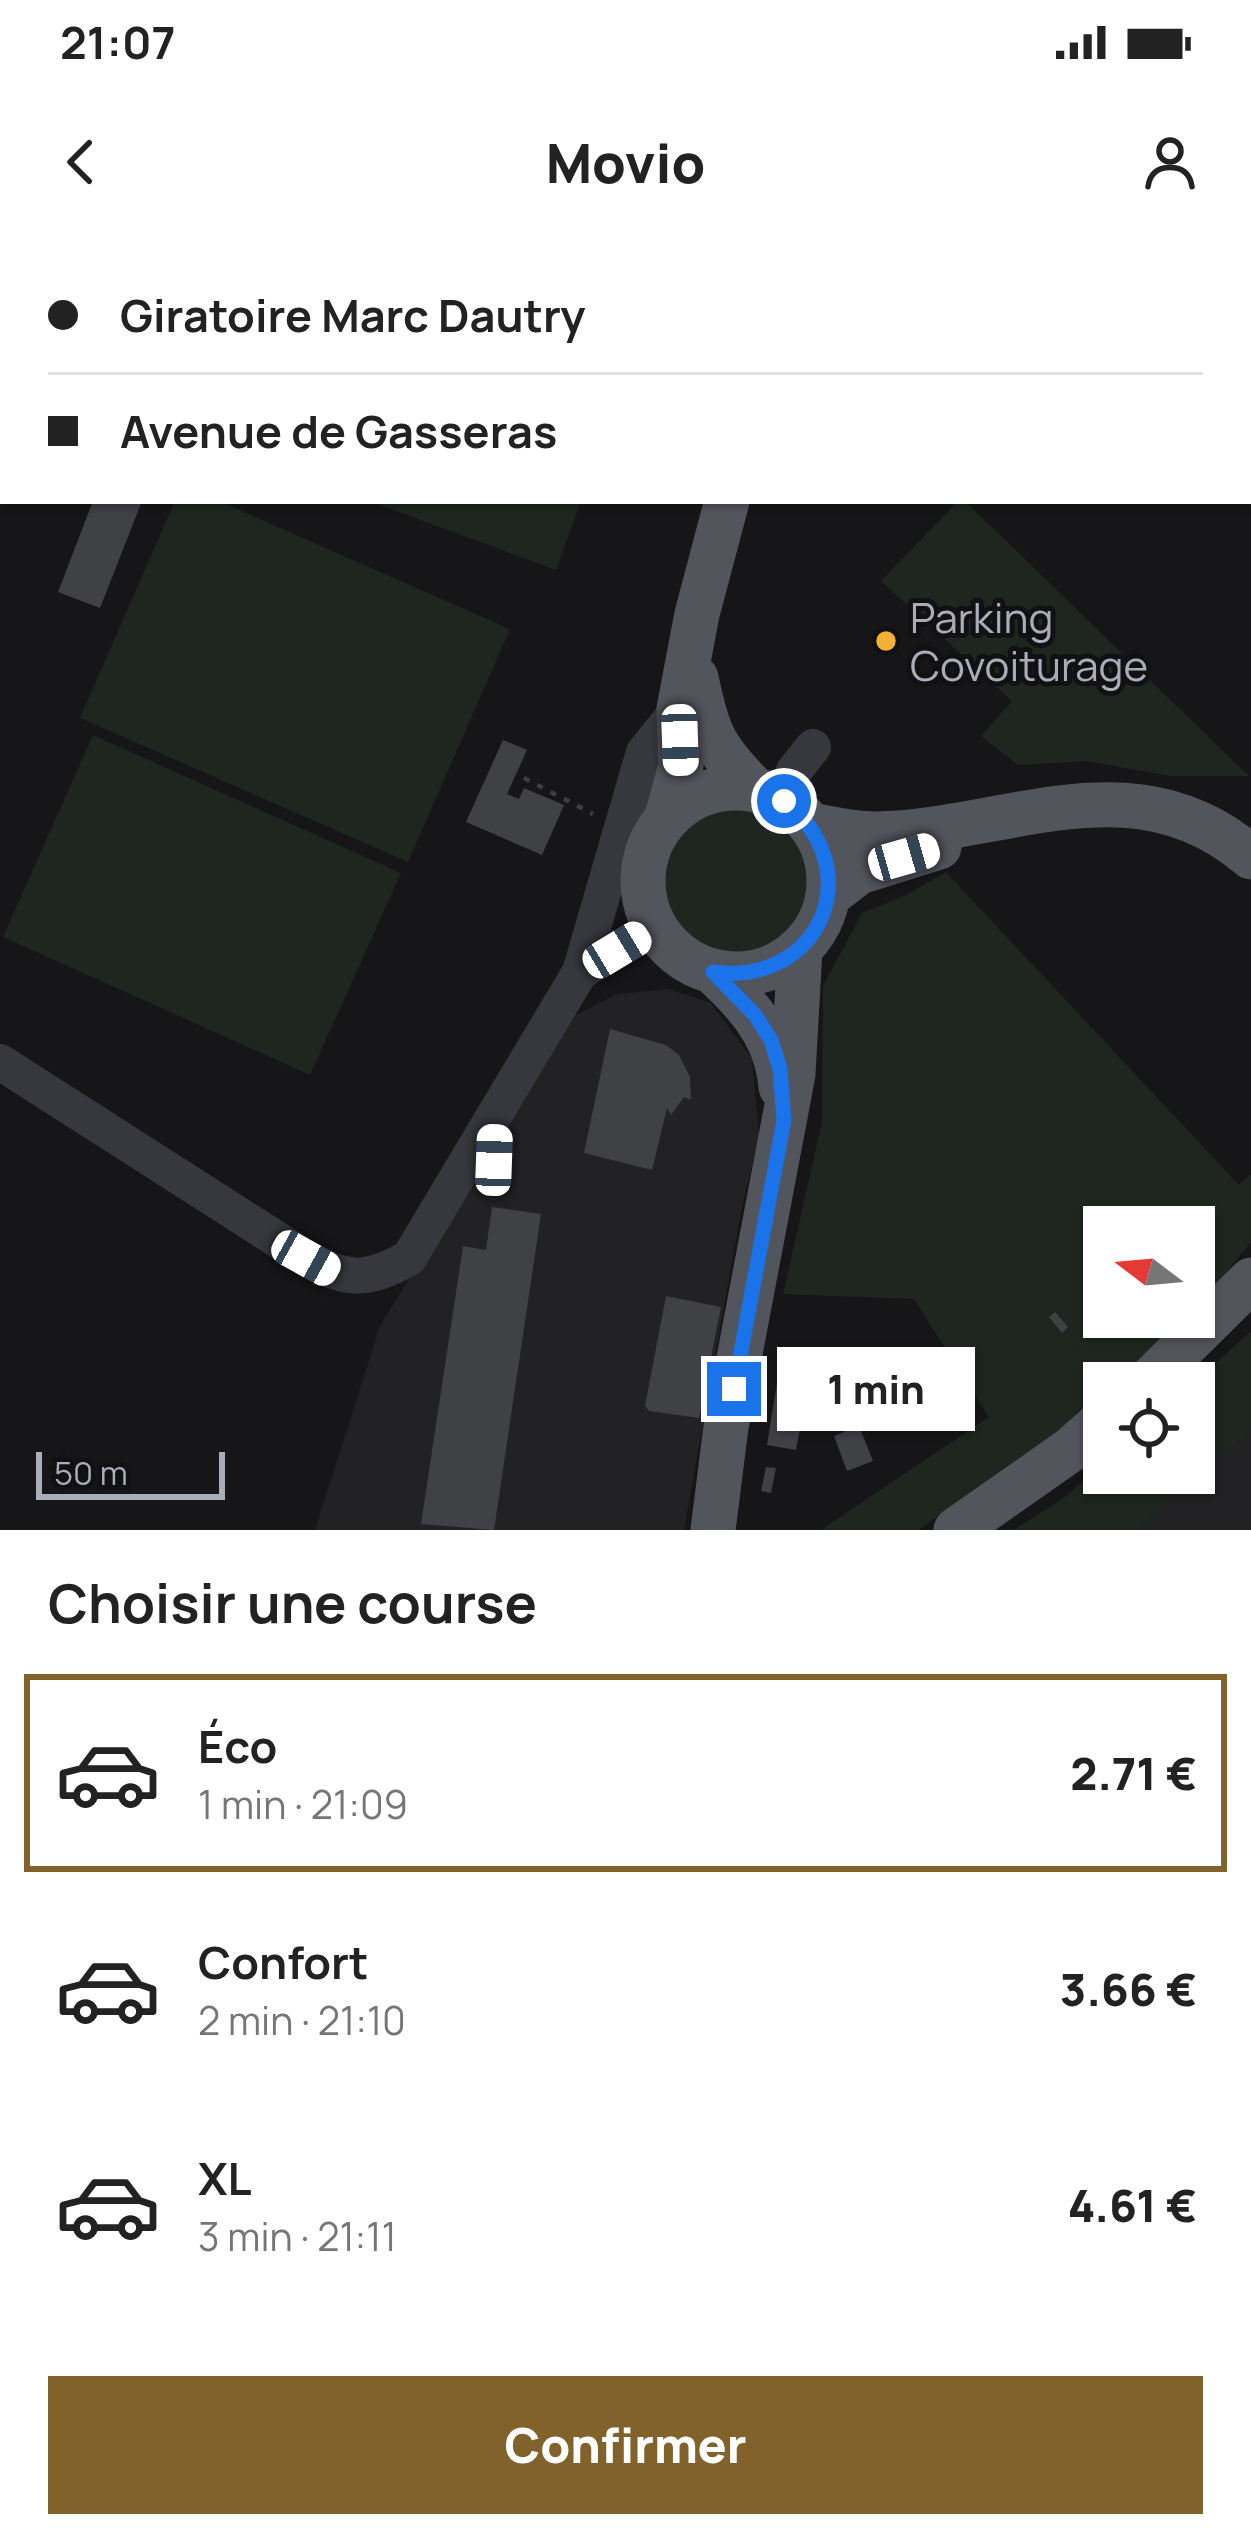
<!DOCTYPE html>
<html lang="fr">
<meta charset="utf-8">
<style>
body{margin:0;font-family:Manrope,sans-serif;background:#f2f2f2;color:#222;height:100vh;display:flex;flex-direction:column;font-size:45px;white-space:nowrap}
*{box-sizing:border-box;margin:0}
p{font-size:39px;color:#767676}
.icon{flex:none;width:66px;height:66px;fill:none;stroke:currentColor;stroke-width:2;stroke-linecap:round;stroke-linejoin:round}
.map{position:relative;height:1290px;overflow:hidden}
.sheet{display:flex;flex-direction:column;background:#fff;flex:1}
.sheet>*{flex:none}
.guide{position:absolute;left:0px;top:0px;width:1251px;height:264px;box-shadow:0 3px 9px #0004;display:grid;align-content:center;height:264px;padding:0 48px;background:#fff}
.needle{width:78px;rotate:286deg}
.controls{position:absolute;left:1083px;top:966px;display:grid;gap:24px}
.controls a{display:grid;place-items:center;width:132px;height:132px;border-radius:0px;background:#fff;box-shadow:0 3px 9px #0004;font-size:60px}
.scale{position:absolute;left:36px;bottom:30px;width:189px;box-sizing:border-box;padding-left:12px;border:6px solid #a8adb8;border-top:0;font-size:33px;line-height:42px;white-space:nowrap;color:#a8adb8;-webkit-text-stroke:9px #111113;paint-order:stroke}
.end{position:absolute;width:54px;height:54px;margin:-27px;border:15px solid #1a73e8;background:#fff;box-shadow:0 0 0 6px #fff}
.from{border-radius:50%}
.bubble{position:absolute;height:84px;border-radius:0px;background:#fff;box-shadow:0 3px 9px #0004;font-size:39px;font-weight:800;line-height:84px;text-align:center}
.car{position:absolute;width:36px;height:72px;margin:-36px -18px;border-radius:15px;box-shadow:0 0 9px 3px #0007;background:linear-gradient(#fff 24%,#345 0 40%,#fff 0 76%,#345 0 86%,#fff 0)}
.guide b{display:flex;align-items:center;gap:42px;height:114px;font-size:45px}
.guide b+b{border-top:3px solid #e0e0e0}
.guide i{width:30px;height:30px;background:#222}
ul{padding:0;list-style:none}
li{display:flex;align-items:center;gap:36px;height:198px;margin:0 24px 18px;padding:0 24px;border:6px solid transparent;border-radius:0px}
li div{flex:1}
li b{display:block;font-size:45px}
li em{font-style:normal;font-weight:800}
li.selected{border-color:#80622a}
li>.icon{width:108px;height:108px;stroke-width:1.5}
h2{padding:0 48px;font-size:54px;line-height:144px}
.action{display:flex;gap:24px;margin-top:auto;padding:24px 48px}
.action a{flex:1;height:138px;border-radius:0px;background:#80622a;color:#fff;font-size:48px;font-weight:800;line-height:138px;text-align:center}
.status{display:flex;justify-content:space-between;align-items:center;height:84px;padding:0 60px;background:#fff;direction:ltr}
.status svg{height:33px;fill:currentColor}
header{display:flex;justify-content:space-between;align-items:center;height:156px;padding:0 48px;background:#fff;font-size:54px;font-weight:800}
.map>svg:first-child{display:block}
</style>
<div class="status"><b>21:07</b><svg viewBox="0 0 49 12"><path d="M0 12V9h3v3zM5 12V6h3v6zM10 12V3h3v9zM15 12V0h3v12zM26 1h20v11H26zM47 4h2v5h-2z"/></svg></div>
<header><svg class="icon" aria-label="back" viewBox="0 0 24 24"><path d="M15 5l-7 7 7 7"/></svg>Movio<svg class="icon" aria-label="person" viewBox="0 0 24 24"><circle cx="12" cy="8" r="4"/><path d="M4 21q1-7 8-7t8 7"/></svg></header>
<div class="map">
<svg width="1251" height="1290" viewBox="0 0 1251 1290">
<rect width="100%" height="100%" fill="#161618"/>
<path fill="#222225" d="M668,749l43,14 41,56 7,77 -18,76 -57,318h-369l65,-204 188,-307 49,-25z
M1251,1191v99h-114z"/>
<path fill="#1e261f" d="M175,0h293l8,3h-303z
M175,261h44l291,128 -102,233 -328,-144z
M369,261h212l-25,69z
M958,261h7l284,275h-79l-84,-15 -68,4 -37,-29 31,-35 -131,-120z
M93,495l308,138 -91,202 -307,-138z
M663 639a74 74 0 1 1 148 0a74 74 0 1 1-148 0Z
M946,632l293,313 12,-11v68l-57,70v-85h-90v90h86l-8,11 -64,55h-14v13l-34,29 -152,105h-97l168,-113 -75,-118 -131,-5 39,-172 1,-136 39,-73 44,-18z
M1251,1091v100l-114,99h-124l51,-32 40,-36v11h90v-90z"/>
<path fill="#404145" d="M93,261h49l-42,107 -42,-16z
M503,500l24,10 -20,44 12,5 5,-11 40,17 -22,50 -76,-33z
M610,789l56,16 13,10 11,22 1,23 -7,-3 -13,18 -4,-7 -15,62 -68,-17z
M492,967l49,7 -47,316 -73,-6 42,-278 23,4z
M666,1056l55,11 -22,111 -50,-7 -4,-5z
M1055,1072l13,15 -6,6 -13,-16z
M782,1112l12,4 -7,46 28,3 -1,8 -11,-1 -7,38 -29,-5z
M844,1124l30,9 -4,13 -22,-7 -8,45 -11,-5z
M859,1186l14,35 -26,10 -13,-35z
M766,1227l10,1 -5,25 -10,-2z"/>
<g fill="none" stroke-linecap="round" stroke-linejoin="round">
<path stroke="#3d3f44" stroke-width="4.5" stroke-dasharray="6 9" stroke-linecap="butt" d="M43,0v3
M524,538l69,36"/>
<path stroke="#37383d" stroke-width="36" d="M97,3l2,-3
M0,227l3,-20
M784,561l10,-30 19,-24
M580,732l64,-220 35,-43
M0,822l306,196c42,24 62,23 103,0l171,-286 74,-45"/>
<path stroke="#53555c" stroke-width="45" d="M817,3l1,-3
M696,438c13,59 17,68 59,112
M643 641a93 93 0 1 1 186 0a93 93 0 1 1-186 0Z
M666,580l15,-54 -2,-57 18,-95 30,-113
M810,585c21,4 43,9 65,9 131,-2 259,-78 376,23
M828,656l31,-24 80,-25
M713,732c36,33 64,65 68,115
M1147,1143l104,-103
M713,1290l13,-103 67,-353 7,-125
M956,1290l114,-80 34,-30"/>
</g>
<g fill="none" stroke-linecap="round" stroke-linejoin="round">
<path stroke="#1a73e8" stroke-width="15" d="M734,1149l50,-269 -4,-51 -9,-29 -16,-25 -42,-43c109,14 157,-104 71,-171"/>
</g>
<circle fill="#f2b134" stroke="#111113" stroke-width="4.5" cx="886" cy="401" r="12"/>
<g text-anchor="middle" dominant-baseline="central" stroke-width="10" stroke-linejoin="round" paint-order="stroke">
<g font-size="42" fill="#a8adb8" stroke="#111113" text-anchor="start">
<text x="910" y="377">Parking<tspan x="910" dy="48">Covoiturage</tspan></text>
</g>
</g>
</svg>
<div class="controls">
<a><svg class="needle" viewBox="-14 -14 28 28"><path d="M0-13l5 13h-10z" fill="#e53935"/><path d="M0 13l5-13h-10z" fill="#767676"/></svg></a>
<a><svg class="icon" aria-label="locate" viewBox="0 0 24 24"><circle cx="12" cy="12" r="6"/><path d="M12 2v4M12 18v4M2 12h4M18 12h4"/></svg></a>
</div>
<div class="scale">50 m</div>
<i class="end from" style="left:784px;top:561px"></i>
<i class="end" style="left:734px;top:1149px"></i>
<div class="bubble" style="left:777px;top:1107px;width:198px">1 min</div>
<i class="car" style="left:680px;top:500px;rotate:178deg"></i>
<i class="car" style="left:904px;top:617px;rotate:74deg"></i>
<i class="car" style="left:617px;top:710px;rotate:59deg"></i>
<i class="car" style="left:494px;top:920px;rotate:2deg"></i>
<i class="car" style="left:306px;top:1018px;rotate:119deg"></i>
<div class="guide">
<b><i class="from"></i>Giratoire Marc Dautry</b>
<b><i></i>Avenue de Gasseras</b>
</div>
</div>
<section class="sheet">
<h2>Choisir une course</h2>
<ul>
<li class="selected"><svg class="icon" aria-label="car" viewBox="0 0 24 24"><path d="M5 17H2v-5l4-1 3-4h7l3 4 3 1v5h-3M9 17h6M6 11h13"/><circle cx="7" cy="17" r="2"/><circle cx="17" cy="17" r="2"/></svg><div><b>Éco</b><p>1 min · 21:09</p></div><em>2.71 €</em></li>
<li><svg class="icon" aria-label="car" viewBox="0 0 24 24"><path d="M5 17H2v-5l4-1 3-4h7l3 4 3 1v5h-3M9 17h6M6 11h13"/><circle cx="7" cy="17" r="2"/><circle cx="17" cy="17" r="2"/></svg><div><b>Confort</b><p>2 min · 21:10</p></div><em>3.66 €</em></li>
<li><svg class="icon" aria-label="car" viewBox="0 0 24 24"><path d="M5 17H2v-5l4-1 3-4h7l3 4 3 1v5h-3M9 17h6M6 11h13"/><circle cx="7" cy="17" r="2"/><circle cx="17" cy="17" r="2"/></svg><div><b>XL</b><p>3 min · 21:11</p></div><em>4.61 €</em></li>
</ul>
<div class="action"><a>Confirmer</a></div>
</section>
